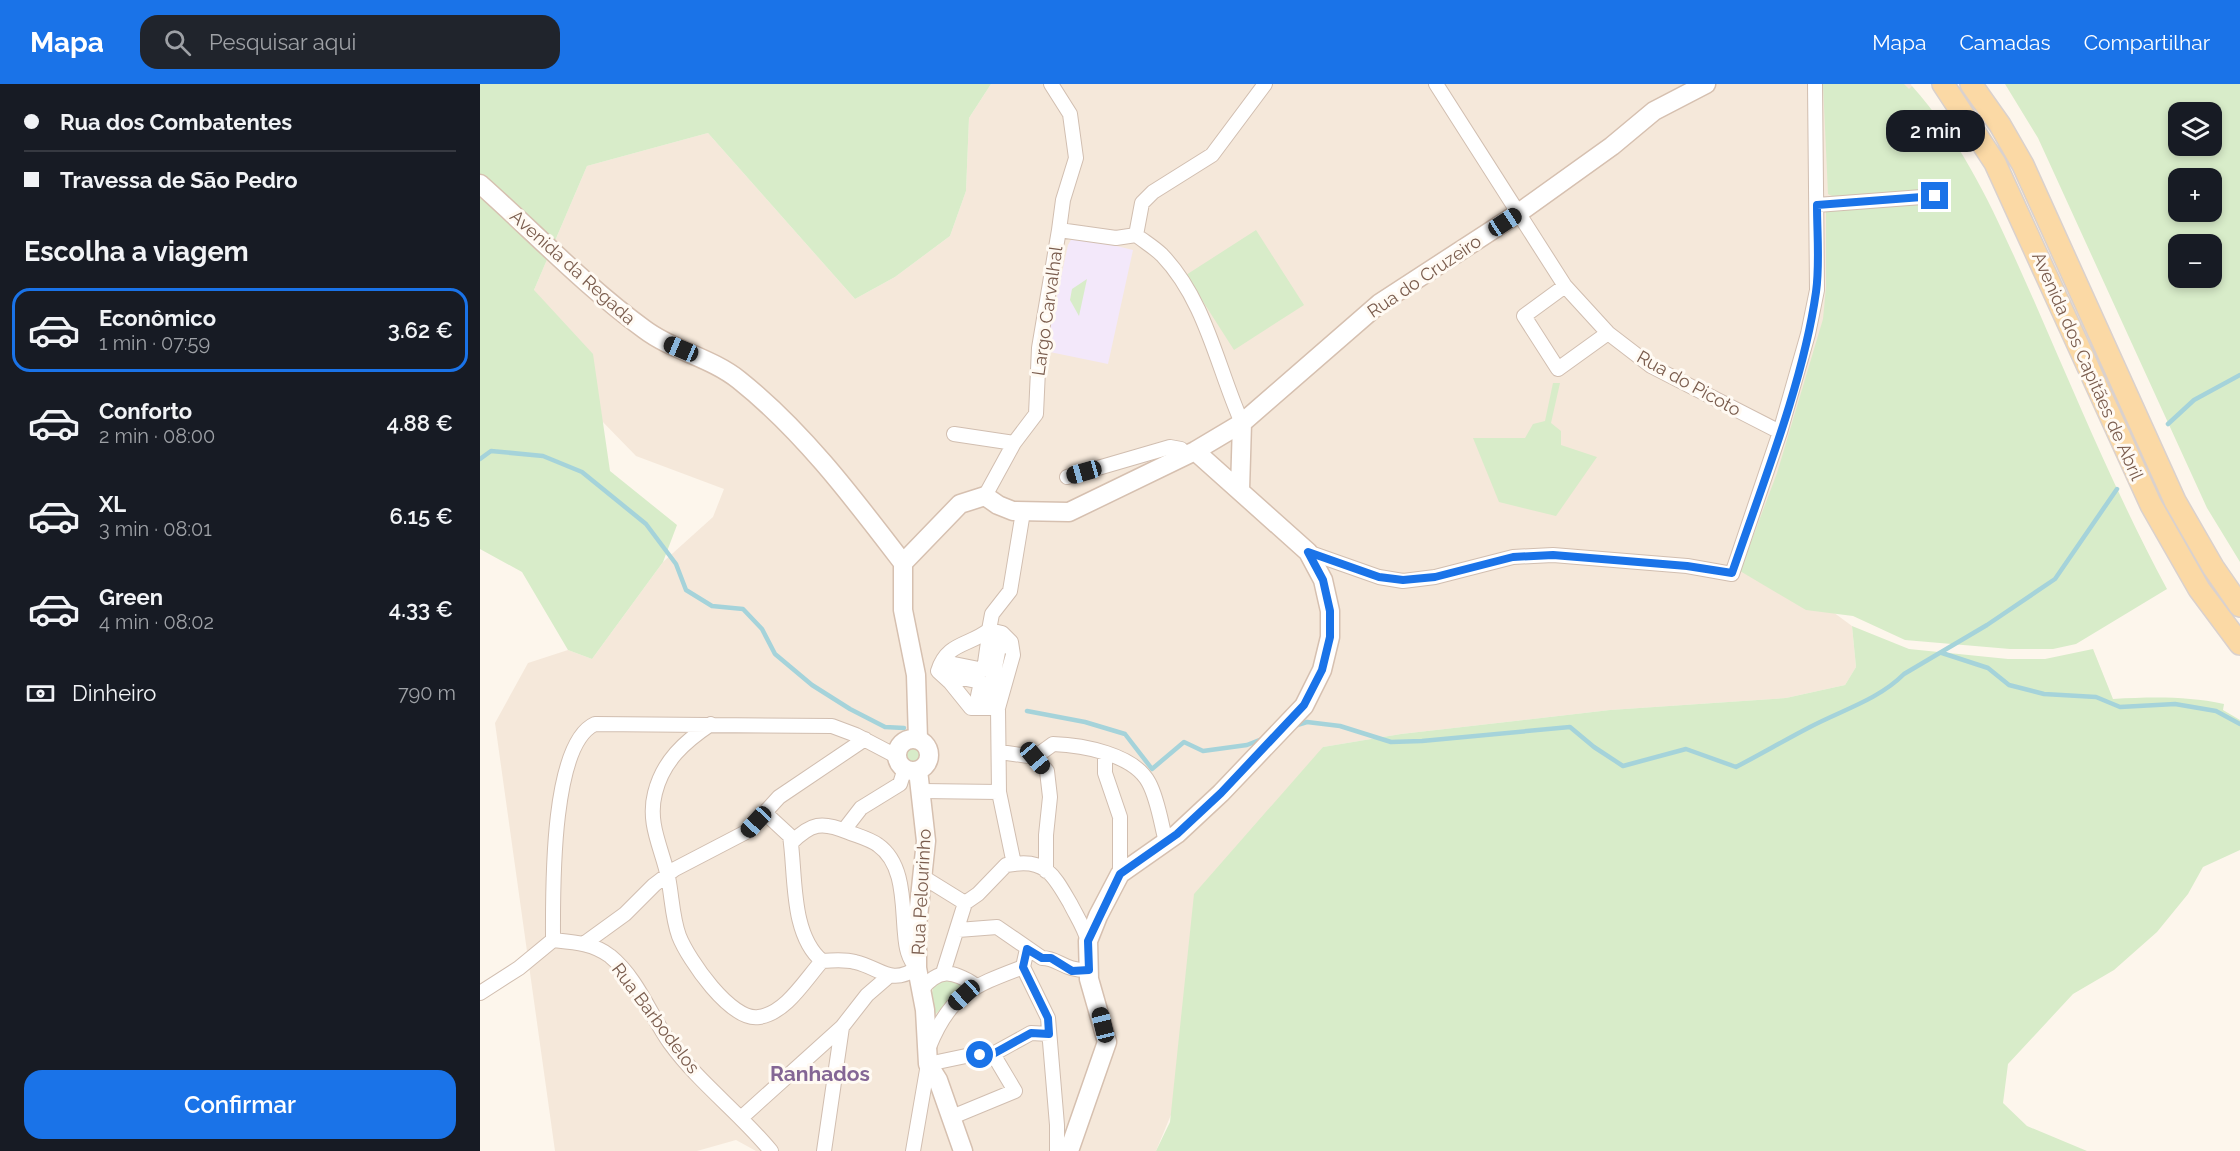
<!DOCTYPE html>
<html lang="pt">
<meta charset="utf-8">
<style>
body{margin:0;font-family:Raleway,sans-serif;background:#20242c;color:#f1f3f6;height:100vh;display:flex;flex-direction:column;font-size:22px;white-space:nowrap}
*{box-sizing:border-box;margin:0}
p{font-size:20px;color:#9ea1a6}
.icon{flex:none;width:33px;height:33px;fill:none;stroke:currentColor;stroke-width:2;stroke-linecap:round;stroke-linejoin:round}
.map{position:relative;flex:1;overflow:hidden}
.side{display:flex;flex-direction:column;background:#171b24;width:480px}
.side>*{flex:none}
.hud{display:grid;align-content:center;height:132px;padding:0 24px;background:#171b24}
.buttons{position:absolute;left:1688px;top:18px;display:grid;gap:12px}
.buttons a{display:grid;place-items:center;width:54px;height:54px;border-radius:12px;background:#171b24;box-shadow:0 3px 9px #0003;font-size:30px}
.end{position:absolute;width:27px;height:27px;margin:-14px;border:8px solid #1a73e8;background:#fff;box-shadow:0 0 0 3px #fff}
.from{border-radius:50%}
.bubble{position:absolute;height:42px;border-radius:18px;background:#171b24;box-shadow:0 3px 9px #0003;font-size:20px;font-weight:600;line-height:42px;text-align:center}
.car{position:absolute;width:18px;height:36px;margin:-18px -9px;border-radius:8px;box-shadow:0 0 4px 2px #0007;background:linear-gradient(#222 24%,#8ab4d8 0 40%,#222 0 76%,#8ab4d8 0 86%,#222 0)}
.hud b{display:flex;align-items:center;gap:21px;height:57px;font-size:22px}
.hud b+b{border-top:2px solid #363941}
.hud i{width:15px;height:15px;background:#f1f3f6}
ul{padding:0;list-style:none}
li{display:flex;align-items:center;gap:18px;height:84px;margin:0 12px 9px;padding:0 12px;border:3px solid transparent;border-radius:18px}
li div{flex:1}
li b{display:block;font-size:22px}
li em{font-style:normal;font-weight:600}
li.on{border-color:#1a73e8}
li>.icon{width:54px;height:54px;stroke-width:1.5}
h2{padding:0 24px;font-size:27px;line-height:72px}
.pay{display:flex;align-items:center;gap:15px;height:66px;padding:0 24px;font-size:22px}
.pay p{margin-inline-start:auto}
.cta{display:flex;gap:12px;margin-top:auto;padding:12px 24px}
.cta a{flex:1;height:69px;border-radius:18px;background:#1a73e8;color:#fff;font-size:24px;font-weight:600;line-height:69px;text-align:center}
header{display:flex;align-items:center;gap:36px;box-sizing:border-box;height:84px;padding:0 30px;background:#1a73e8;color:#fff}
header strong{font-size:28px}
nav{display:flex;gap:33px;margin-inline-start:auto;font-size:21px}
.search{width:420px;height:54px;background:#20242c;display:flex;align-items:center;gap:15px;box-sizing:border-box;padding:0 21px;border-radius:18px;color:#9ea1a6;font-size:22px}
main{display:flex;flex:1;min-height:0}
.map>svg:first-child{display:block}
</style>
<header>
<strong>Mapa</strong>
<div class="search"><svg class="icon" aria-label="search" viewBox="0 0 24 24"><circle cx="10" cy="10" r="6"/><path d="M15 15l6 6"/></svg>Pesquisar aqui</div>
<nav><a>Mapa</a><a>Camadas</a><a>Compartilhar</a></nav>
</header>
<main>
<section class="side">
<div class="hud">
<b><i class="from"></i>Rua dos Combatentes</b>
<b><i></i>Travessa de São Pedro</b>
</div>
<h2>Escolha a viagem</h2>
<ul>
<li class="on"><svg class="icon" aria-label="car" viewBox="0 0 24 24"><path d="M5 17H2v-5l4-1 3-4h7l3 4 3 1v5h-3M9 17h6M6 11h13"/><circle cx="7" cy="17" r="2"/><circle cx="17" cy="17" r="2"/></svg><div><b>Econômico</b><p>1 min · 07:59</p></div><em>3.62 €</em></li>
<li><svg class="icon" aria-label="car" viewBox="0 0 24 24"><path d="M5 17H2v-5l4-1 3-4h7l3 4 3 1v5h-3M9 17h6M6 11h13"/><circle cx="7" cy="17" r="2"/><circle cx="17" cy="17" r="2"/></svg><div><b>Conforto</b><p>2 min · 08:00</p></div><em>4.88 €</em></li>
<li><svg class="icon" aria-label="car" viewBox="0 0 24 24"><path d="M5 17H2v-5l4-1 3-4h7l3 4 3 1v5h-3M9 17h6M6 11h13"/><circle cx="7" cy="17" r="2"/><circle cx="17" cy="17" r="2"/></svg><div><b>XL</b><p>3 min · 08:01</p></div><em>6.15 €</em></li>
<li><svg class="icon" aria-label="car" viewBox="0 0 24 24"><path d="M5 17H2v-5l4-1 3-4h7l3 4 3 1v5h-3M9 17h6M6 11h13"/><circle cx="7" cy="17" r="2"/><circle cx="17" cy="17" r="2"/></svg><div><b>Green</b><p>4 min · 08:02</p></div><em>4.33 €</em></li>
</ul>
<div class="pay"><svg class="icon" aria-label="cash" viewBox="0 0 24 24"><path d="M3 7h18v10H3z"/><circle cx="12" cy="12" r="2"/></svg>Dinheiro<p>790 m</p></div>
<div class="cta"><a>Confirmar</a></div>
</section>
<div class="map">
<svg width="1760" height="1067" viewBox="0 0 1760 1067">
<rect width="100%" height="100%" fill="#fdf6ec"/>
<path fill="#f5e8da" d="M511,0h920l57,159 -207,316 91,67 4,41 -11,18 -59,13 -176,12 -209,24 -78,13 -167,404h-400l-20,-11 -39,11h-142l-60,-428 33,-60 40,-13 24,9 71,-97 50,-45 11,-28 -88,-33 -109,-112 7,-54 53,-124 121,-33 147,166 40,-22 55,-41 16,-45 3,-73z"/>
<path fill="#f3e8fa" d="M600,153l53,13 -25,114 -63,-13 23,-106 4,-7z"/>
<path fill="#d8ecc9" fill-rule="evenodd" d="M0,0h511l-22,34 -3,73 -16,45 -55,41 -40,22 -147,-166 -121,33 -53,124 59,64 17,117 67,54 -14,37 -71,97 -24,-9 -46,-78 -42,-23z
M1343,0h81l5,5 3,-3c58,65 88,139 123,217 42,96 82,193 132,286l-91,55 -23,5h-43l-105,-9 -52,-24 -47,-6 -66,-39 37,-98 46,-154 3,-32v-77l118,-9 -4,-11 -106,7 -6,-3z
M1525,0h235v478l-33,-54 -169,-370zM1698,28h33v34h-33zM1698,94h33v34h-33zM1698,160h33v34h-33z
M776,146l48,75 -70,45 -48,-75z
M607,195l-8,37 -9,-16 2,-11z
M1073,299h7l-9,40 10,8v14l36,12 -41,59 -57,-14 -26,-64h52l8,-14 12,-3z
M1372,542l57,23 99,10h37l48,-10 20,50c39,-2 73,-3 111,5l-1,6 17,10v130l-37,17 -15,27 -31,38 -43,38 -41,24 -65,70 -5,39 24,23 60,25h-931l14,-29 24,-228 129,-147 78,-13 209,-24 176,-12 59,-13 11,-18z
M425 671a8 8 0 1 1 16 0a8 8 0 1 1-16 0Z
M475,894l8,7 -31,33 -4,-6 7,-33z"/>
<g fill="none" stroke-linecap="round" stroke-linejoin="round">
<path stroke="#a5d3da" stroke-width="4.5" d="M1688,340l26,-24 46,-25
M0,375l11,-8 52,5 39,16 64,52 30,40 10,26 26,16 31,3 19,20 13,25 37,31 38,24 35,18 19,1
M1462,569l46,15 21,17 35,9 52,3 24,10 55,-3 41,7 24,13
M547,627l58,11 40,12 27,35 32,-27 19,9 44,-6 15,-6
M814,642l13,-4 33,4 51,16 31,-1 148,-14 24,20 29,19 63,-17 50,18c25,-13 49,-27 74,-40 32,-17 68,-27 94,-53l83,-49 68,-46 62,-90"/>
<g stroke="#d1beb0" stroke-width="16">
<path id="street" d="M571,0l19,30 6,44 -13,42 -4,30
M956,0l129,202 43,47 43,33 129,66
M1337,121l118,-9
M656,151l6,-32 11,-11 59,-37 53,-71
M1085,202l-41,30 34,53 50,-36
M474,350l60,9
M587,393l103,-30 11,2 5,6
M505,412l29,-53 22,-29 3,-66 20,-118 57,8 20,-3c9,7 19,13 26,20 44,46 55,112 80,168
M828,468l71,25 24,4 32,-4 78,-20 40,-2 134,11 45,8 48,-142 28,-98 9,-44 -2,-206
M509,546l3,-16 18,-23 13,-79
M509,551l15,2 -2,10h-3l-10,51 -11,-2 3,-14 -29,-6 2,-12 30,6z
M458,587l12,11 21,26h27
M458,587c9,-29 31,-25 51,-41
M231,640c-27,18 -48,37 -56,69 -8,31 7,55 13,84 4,19 4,40 11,59 9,23 52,86 80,81 27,-4 46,-37 63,-56 11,-1 23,-2 33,1 26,6 35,24 62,6 -9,-9 -11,-21 -12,-34 -3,-29 0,-70 -27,-89 -8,-6 -20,-9 -30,-13 -26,-11 -37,-9 -57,11
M520,668l35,5 12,14 3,26 -4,38v36
M625,670v19l15,44v57
M555,673l18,-13c29,1 81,10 96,39 9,17 12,40 17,59
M442,707l77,1
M285,729l25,23c6,38 0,98 32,125
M364,746l17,-22 39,-24 5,-16
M534,780c33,-5 41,14 56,39 7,14 14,24 18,38
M443,793l42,26
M478,846l39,-3 45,31c17,0 21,13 47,12
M73,856c0,-45 -3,-196 42,-216l237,2 24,9 42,22
M73,856c20,2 40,3 57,16 28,23 40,59 60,87 29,40 70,70 101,108
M105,859l40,-29 29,-29 21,-16 73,-38 31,-34 86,-58
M547,865l-4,18 25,51 9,107v26
M463,889l22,-70 13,-9 28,-29 8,-1 -15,-72 -1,-84 15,-53 -2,-13 -9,-9 -13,-3
M441,906c18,-22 31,-20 54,-5
M0,909l39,-25 34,-28
M449,963c21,-53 44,-61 94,-80
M472,1033l63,-26 -22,-37
M261,1034l101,-91
M344,1067l18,-124 25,-32 22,-19
M433,1067l15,-87 38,-8 27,-2 38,-21 18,1"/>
</g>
<g stroke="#d6c0b0" stroke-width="21">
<path id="secondary" d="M0,100c54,48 105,102 164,145 29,22 66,28 95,51 64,51 115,119 164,183
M760,406l2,-67
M438,655l-2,-64 -13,-65v-47l57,-59 25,-8 13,9 15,6 56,1 126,-61 47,-28 138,-120 140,-91 92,-66 42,-35 52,-27
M417 671a16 16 0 1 1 32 0a16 16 0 1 1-32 0Z
M438,686l8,71 -9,85v42l8,42 3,54 10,16 25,71
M589,1067l38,-109 -18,-63 -1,-38 10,-25 22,-42 57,-40 44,-41 83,-87 18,-36 8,-33v-26l-7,-31 -15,-28 -113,-101"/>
</g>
<g stroke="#dad1cd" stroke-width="24">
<path id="primary" d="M1463,0l52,79 156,342 48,84 41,55
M1491,0l29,41 23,40 152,336 38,66 27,39"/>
</g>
<use href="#street" stroke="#fff" stroke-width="14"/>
<use href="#secondary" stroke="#fff" stroke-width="18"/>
<use href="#primary" stroke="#fbd9a5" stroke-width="21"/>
</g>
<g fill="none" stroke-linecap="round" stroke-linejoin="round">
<path stroke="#1a73e8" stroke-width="8" d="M500,971l13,-1 38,-21 18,1 -1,-16 -25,-51 4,-18 15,9h9l21,13 17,-1 -1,-29 32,-67 57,-40 44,-41 83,-88 18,-35 8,-33v-26l-7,-31 -15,-28 71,25 24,3 32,-3 78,-20 40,-2 134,11 45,7c30,-88 71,-189 84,-281 4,-28 1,-58 1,-87l118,-9"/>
</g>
<g text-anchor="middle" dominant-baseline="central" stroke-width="6" stroke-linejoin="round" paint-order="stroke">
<g font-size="18" fill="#7a5c4d" stroke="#fffaf3">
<text transform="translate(93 183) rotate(42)">Avenida da Regada</text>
<text transform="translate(944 192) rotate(-34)">Rua do Cruzeiro</text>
<text transform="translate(567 227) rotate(-82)">Largo Carvalhal</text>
<text transform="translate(1608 282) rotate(66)">Avenida dos Capitães de Abril</text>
<text transform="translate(1209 299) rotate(29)">Rua do Picoto</text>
<text transform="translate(441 808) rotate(-87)">Rua Pelourinho</text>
<text transform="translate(176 934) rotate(53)">Rua Barbodelos</text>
</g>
<g font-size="21" font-weight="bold" fill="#846695" stroke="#fffaf3">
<text x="340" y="989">Ranhados</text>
</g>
</g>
</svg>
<div class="buttons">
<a><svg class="icon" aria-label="layers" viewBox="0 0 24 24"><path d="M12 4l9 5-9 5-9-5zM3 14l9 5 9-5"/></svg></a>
<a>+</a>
<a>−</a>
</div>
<i class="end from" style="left:500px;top:971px"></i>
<i class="end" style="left:1455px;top:112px"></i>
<div class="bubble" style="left:1406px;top:26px;width:99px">2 min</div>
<i class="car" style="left:1025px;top:138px;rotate:57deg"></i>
<i class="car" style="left:201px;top:265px;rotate:293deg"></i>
<i class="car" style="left:604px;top:388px;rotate:254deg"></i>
<i class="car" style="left:555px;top:674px;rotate:140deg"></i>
<i class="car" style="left:276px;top:738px;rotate:223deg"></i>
<i class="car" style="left:484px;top:911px;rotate:228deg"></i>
<i class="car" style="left:623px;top:941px;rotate:346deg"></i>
</div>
</main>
